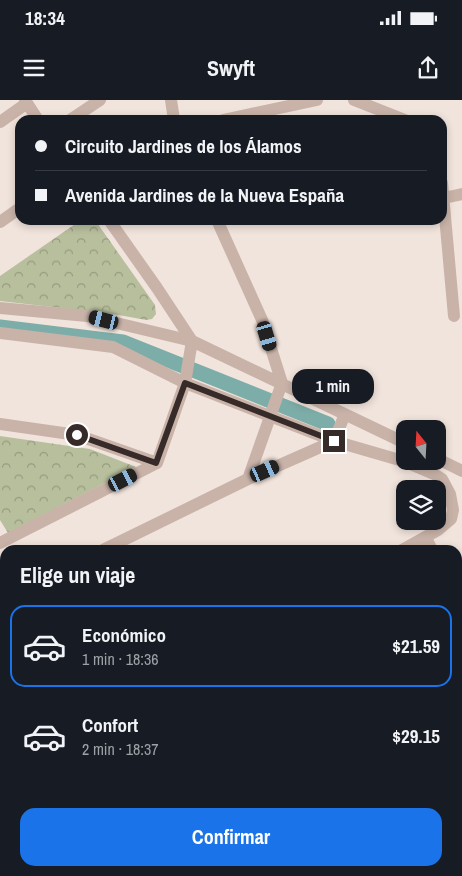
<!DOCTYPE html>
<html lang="es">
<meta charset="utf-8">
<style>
body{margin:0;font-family:"Archivo Narrow",sans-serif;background:#20242c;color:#f1f3f6;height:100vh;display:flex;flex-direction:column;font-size:19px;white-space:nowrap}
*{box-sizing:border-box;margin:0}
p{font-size:16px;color:#9ea1a6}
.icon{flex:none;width:28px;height:28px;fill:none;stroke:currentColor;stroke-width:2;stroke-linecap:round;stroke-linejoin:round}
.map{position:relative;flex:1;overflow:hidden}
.details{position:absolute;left:0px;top:445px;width:462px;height:331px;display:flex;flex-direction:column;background:#171b24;border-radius:15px 15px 0 0;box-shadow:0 2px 8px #0003}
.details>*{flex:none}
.top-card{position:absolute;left:15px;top:15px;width:432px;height:110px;border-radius:15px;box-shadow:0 2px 8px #0003;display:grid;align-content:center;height:110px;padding:0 20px;background:#171b24}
.needle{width:32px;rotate:342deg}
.fabs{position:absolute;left:396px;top:320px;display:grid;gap:10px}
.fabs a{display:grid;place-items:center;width:50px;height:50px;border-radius:10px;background:#171b24;box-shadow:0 2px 8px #0003;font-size:25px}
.end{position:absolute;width:22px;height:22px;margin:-11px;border:6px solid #362b28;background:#fff;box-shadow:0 0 0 2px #fff}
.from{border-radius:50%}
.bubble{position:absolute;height:35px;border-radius:15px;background:#171b24;box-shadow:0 2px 8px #0003;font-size:16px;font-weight:800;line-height:35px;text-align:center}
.car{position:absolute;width:15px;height:30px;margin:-15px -8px;border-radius:6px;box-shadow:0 0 4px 1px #0007;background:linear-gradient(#222 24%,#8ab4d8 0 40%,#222 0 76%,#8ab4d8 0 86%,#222 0)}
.top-card b{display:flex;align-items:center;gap:18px;height:48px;font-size:19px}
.top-card b+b{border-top:1px solid #363941}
.top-card i{width:12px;height:12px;background:#f1f3f6}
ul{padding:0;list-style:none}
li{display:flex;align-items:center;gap:15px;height:82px;margin:0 10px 8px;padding:0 10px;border:2px solid transparent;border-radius:15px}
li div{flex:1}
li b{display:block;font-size:19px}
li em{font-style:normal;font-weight:800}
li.current{border-color:#1a73e8}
li>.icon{width:45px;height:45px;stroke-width:1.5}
h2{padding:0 20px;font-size:22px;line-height:60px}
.primary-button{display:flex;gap:10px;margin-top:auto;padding:10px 20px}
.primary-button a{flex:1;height:58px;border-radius:15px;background:#1a73e8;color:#fff;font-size:20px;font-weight:800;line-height:58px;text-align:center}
.status{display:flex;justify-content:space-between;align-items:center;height:35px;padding:0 25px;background:#171b24;direction:ltr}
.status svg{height:14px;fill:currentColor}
header{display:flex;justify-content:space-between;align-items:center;height:65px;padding:0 20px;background:#171b24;font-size:22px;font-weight:800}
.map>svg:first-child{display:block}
</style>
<div class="status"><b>18:34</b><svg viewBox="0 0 49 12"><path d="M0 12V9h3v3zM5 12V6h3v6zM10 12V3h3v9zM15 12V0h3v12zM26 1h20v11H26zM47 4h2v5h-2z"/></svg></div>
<header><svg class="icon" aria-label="menu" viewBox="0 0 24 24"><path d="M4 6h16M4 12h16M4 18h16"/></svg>Swyft<svg class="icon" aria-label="share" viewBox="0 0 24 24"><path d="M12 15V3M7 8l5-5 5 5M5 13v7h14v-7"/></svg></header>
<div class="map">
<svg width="462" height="776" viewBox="0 0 462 776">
<defs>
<pattern id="park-crowns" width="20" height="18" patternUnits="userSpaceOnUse" patternTransform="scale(1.25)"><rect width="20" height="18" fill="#b8bf9d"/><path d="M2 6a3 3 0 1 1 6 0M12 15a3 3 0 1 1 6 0" fill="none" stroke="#969b80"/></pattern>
</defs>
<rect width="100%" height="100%" fill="#f1e4dc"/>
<path fill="url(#park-crowns)" d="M81,120h14l60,85 1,9 -4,5 -6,1 -33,-6 -113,-13v-25z
M0,336l90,13 46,18 -128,66 -8,-13z"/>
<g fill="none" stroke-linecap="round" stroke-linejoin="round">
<path stroke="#7dada8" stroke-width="15" d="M0,227l123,15 205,82"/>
<path stroke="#c9b3a9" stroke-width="12" d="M25,0l13,20
M171,0l3,20
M354,0l51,20
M70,20l30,-20
M223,20l94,-20
M0,22l27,-19
M442,83l12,133
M444,98l18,-4
M217,120l45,100 20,63 -34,96
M0,122l20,-14
M0,208l87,8 105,25 213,102
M0,233l113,14 72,36 149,58 69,20 31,13 8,5 8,15 3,16 -2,9 -13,11 -36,20
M0,324l77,11 80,28
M438,359l24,12
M426,438l6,12
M0,443l157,-80 28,-80 7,-42 -35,-53 -48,-68
M103,450l145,-71 86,-38 11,-27
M458,496l4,8
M0,500l5,-2
M458,532l4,-2
M0,536l5,-3
M458,605l4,-2
M68,776l12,-5"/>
</g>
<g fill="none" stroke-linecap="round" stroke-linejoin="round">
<path stroke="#362b28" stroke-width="6" d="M77,335l79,28 29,-80 149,58"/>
</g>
</svg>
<div class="fabs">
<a><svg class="needle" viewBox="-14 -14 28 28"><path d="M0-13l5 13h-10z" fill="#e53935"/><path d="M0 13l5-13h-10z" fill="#9ea1a6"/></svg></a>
<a><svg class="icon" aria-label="layers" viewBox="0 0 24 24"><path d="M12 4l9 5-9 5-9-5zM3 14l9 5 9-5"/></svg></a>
</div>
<i class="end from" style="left:77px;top:335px"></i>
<i class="end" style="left:334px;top:341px"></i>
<div class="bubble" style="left:292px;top:269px;width:82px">1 min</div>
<i class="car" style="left:104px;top:220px;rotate:284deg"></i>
<i class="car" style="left:267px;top:236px;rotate:163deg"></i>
<i class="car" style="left:265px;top:371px;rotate:66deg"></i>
<i class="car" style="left:123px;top:380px;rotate:63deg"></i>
<div class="top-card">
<b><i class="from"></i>Circuito Jardines de los Álamos</b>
<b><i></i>Avenida Jardines de la Nueva España</b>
</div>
<section class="details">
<h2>Elige un viaje</h2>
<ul>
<li class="current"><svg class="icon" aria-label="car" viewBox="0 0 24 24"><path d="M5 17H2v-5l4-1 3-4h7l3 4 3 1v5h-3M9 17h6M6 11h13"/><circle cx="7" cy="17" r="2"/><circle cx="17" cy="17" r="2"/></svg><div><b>Económico</b><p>1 min · 18:36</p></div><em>$21.59</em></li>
<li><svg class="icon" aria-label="car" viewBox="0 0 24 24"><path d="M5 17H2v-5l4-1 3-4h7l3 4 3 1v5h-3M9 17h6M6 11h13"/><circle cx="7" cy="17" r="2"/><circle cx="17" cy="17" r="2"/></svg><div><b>Confort</b><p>2 min · 18:37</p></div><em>$29.15</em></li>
</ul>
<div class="primary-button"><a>Confirmar</a></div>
</section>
</div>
